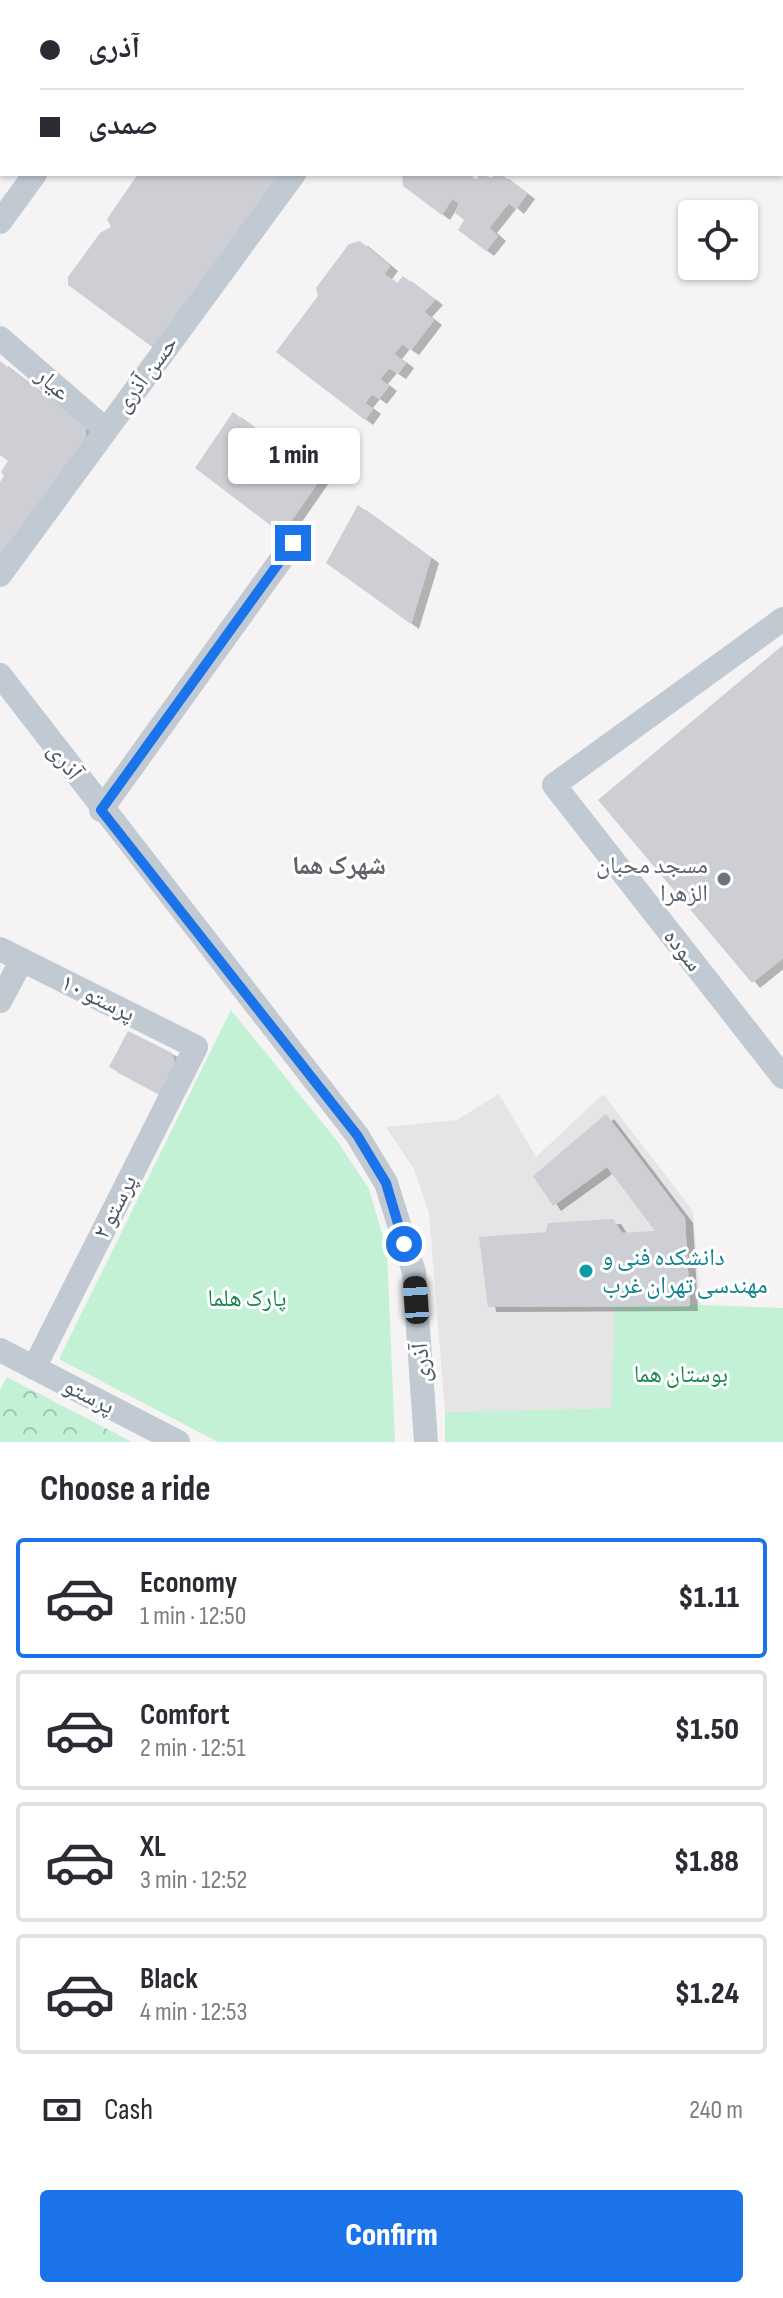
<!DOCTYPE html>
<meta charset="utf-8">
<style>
body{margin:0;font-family:"Sofia Sans Condensed","Noto Naskh Arabic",sans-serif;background:#f7f7f7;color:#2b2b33;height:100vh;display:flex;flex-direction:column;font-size:30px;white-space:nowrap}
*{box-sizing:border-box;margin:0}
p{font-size:26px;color:#7c7c81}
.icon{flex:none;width:44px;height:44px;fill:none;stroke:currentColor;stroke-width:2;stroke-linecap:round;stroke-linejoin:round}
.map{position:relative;height:1442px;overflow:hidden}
.drawer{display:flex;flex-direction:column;background:#fff;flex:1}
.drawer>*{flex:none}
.top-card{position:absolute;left:0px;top:0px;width:784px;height:176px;box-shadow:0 2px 6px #0004;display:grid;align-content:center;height:176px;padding:0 40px;background:#fff}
.buttons{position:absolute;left:678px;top:200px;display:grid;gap:16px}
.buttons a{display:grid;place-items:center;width:80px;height:80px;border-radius:8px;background:#fff;box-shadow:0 2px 6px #0004;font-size:40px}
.end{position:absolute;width:36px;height:36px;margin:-18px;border:10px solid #1a73e8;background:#fff;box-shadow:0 0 0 4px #fff}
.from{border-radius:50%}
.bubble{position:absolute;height:56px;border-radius:8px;background:#fff;box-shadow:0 2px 6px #0004;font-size:26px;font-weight:800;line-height:56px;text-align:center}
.car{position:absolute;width:24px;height:48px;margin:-24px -12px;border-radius:10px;box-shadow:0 0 6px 2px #0007;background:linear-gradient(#222 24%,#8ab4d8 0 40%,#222 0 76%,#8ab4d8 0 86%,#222 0)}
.top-card b{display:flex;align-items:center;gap:28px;height:76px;font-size:30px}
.top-card b+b{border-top:2px solid #e1e1e2}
.top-card i{width:20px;height:20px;background:#2b2b33}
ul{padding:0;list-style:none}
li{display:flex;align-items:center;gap:24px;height:120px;margin:0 16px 12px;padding:0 24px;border:4px solid #e1e1e2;border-radius:8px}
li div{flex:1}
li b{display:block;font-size:30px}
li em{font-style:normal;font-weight:800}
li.current{border-color:#1a73e8}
li>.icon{width:72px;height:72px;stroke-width:1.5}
h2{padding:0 40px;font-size:36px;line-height:96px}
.pay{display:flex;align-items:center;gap:20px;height:88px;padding:0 40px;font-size:30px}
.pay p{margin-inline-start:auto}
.cta{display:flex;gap:16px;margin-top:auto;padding:16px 40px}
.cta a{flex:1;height:92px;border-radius:8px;background:#1a73e8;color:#fff;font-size:32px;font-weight:800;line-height:92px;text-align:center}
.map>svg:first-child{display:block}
</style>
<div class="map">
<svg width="783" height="1442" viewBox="0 0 783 1442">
<defs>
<pattern id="forest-crowns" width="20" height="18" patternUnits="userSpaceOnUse" patternTransform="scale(2)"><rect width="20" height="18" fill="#c3f1d5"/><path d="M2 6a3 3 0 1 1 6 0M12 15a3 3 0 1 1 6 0" fill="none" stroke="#a0c6b0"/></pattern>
<filter id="shadow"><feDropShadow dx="8" dy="5" stdDeviation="0" flood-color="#0004"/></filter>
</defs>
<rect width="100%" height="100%" fill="#f5f3f3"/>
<path fill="#e6e4e5" d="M499,1094l37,63 67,-63 90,117 8,96 -11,-1 -79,102 -166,4 -16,-199 -15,-44 -28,-42 71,-7z"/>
<path fill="url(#forest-crowns)" d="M7,1377l125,65h-132v-52z"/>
<path fill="#c3f1d5" d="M231,1010l107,132 31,47 18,62 8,191h-177l-159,-83z
M615,1302l168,6v134h-338v-30l166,-4z"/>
<path fill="#cdcfd5" filter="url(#shadow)" d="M138,174h146l-129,175 -87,-64v-8l32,-44 11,-6 -4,-8z
M402,174h69l5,7 3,-7 13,4 2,-4h7l26,20 -11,15 -7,-6 -20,25 9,8 -12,15 -28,-21 6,-10 -9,-7 4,-10 -7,-4 -10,16 -39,-29z
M360,241l30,25 -6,8 13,9 6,-7 32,24 -11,12 10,8 -23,30 -9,-6 -8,10 12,9 -8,11 -9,-6 -9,11 9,7 -10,13 -7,-5 -7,9 8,6 -8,11 -89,-68 42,-56 -2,-8 33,-44z
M0,361l85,65 1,10 -86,127v-81l4,-6 -3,-4 7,-11 -8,-6z
M233,412l88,66 -39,56 -87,-66z
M358,505l73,53 -20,66 -85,-61z
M783,645v313l-31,25 -154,-183z
M128,1031l44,22 3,12 -16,29 -50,-27z
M606,1114l79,104 5,88 -202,1 -9,-70 67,-5 2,-9 65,-4 9,14 33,-2 -48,-64 -54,39 -20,-30z"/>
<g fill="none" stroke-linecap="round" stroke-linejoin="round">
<path stroke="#c1cad2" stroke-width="24" d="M109,0l3,2
M162,2l1,-2
M422,2l1,-2
M0,222l35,-48
M0,338l105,91
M0,575l294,-401
M783,619l-229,166 229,292
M0,675l357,460 29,48 28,89 12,170
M101,810l192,-267
M0,949l196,98 -162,321
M0,1001l22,-41
M0,1350l178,92"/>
</g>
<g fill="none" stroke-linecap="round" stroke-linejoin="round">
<path stroke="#1a73e8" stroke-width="10" d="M293,543l-192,267 256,325 29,48 18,61"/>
</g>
<circle fill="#6b7280" stroke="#fff" stroke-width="3" cx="724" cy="879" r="8"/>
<circle fill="#0f9aa8" stroke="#fff" stroke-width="3" cx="586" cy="1271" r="8"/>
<g text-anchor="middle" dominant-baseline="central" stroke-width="6" stroke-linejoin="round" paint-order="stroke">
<g font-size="24" fill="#4a5661" stroke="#fff">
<text transform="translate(146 374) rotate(-53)">حسن آذری</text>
<text transform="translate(53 384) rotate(41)">عیار</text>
<text transform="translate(65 761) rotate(53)">آذری</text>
<text transform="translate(683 950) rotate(52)">سوده</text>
<text transform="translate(98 998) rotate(26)">پرستو ۱۰</text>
<text transform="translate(115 1207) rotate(-63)">پرستو ۲</text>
<text transform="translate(421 1363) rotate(-94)">آذری</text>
<text transform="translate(89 1396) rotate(27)">پرستو</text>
</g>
<g font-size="24" fill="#5b616d" stroke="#fff" text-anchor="end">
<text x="708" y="865">مسجد محبان<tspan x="708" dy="28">الزهرا</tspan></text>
</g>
<g font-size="24" fill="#0d838f" stroke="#fff" text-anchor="start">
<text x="602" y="1257">دانشکده فنی و<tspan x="602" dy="28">مهندسی تهران غرب</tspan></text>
</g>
<g font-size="24" fill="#17864f" stroke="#fff">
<text x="247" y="1298">پارک هلما</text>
<text x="681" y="1374">بوستان هما</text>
</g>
<g font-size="26" font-weight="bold" fill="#5f6368" stroke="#fff">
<text x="339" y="866">شهرک هما</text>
</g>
</g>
</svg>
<div class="buttons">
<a><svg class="icon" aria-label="locate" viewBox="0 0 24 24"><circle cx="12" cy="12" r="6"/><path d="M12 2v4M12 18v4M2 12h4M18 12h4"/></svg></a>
</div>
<i class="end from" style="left:404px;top:1244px"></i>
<i class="end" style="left:293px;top:543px"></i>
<div class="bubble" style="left:228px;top:428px;width:132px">1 min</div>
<i class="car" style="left:416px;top:1300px;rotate:356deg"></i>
<div class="top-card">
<b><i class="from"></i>آذری</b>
<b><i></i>صمدی</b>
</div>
</div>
<section class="drawer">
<h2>Choose a ride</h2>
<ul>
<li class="current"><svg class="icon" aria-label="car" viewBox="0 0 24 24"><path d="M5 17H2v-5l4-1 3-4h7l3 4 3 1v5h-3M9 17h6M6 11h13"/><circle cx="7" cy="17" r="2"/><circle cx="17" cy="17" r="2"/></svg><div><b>Economy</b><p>1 min · 12:50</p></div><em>$1.11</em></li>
<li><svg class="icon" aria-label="car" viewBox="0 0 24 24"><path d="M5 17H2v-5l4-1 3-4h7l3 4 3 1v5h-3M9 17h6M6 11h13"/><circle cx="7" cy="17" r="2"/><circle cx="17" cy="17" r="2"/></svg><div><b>Comfort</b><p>2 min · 12:51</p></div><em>$1.50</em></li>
<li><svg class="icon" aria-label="car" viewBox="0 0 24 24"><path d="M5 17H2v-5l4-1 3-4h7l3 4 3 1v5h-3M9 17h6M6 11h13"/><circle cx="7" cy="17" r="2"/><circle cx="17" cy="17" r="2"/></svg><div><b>XL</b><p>3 min · 12:52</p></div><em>$1.88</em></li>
<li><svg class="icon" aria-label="car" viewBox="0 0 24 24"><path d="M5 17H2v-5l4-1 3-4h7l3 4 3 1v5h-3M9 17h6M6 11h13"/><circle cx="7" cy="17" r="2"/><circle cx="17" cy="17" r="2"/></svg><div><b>Black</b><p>4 min · 12:53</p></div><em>$1.24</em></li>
</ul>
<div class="pay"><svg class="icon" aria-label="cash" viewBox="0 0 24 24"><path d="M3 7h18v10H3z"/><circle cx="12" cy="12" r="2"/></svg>Cash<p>240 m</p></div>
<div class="cta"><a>Confirm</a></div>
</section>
